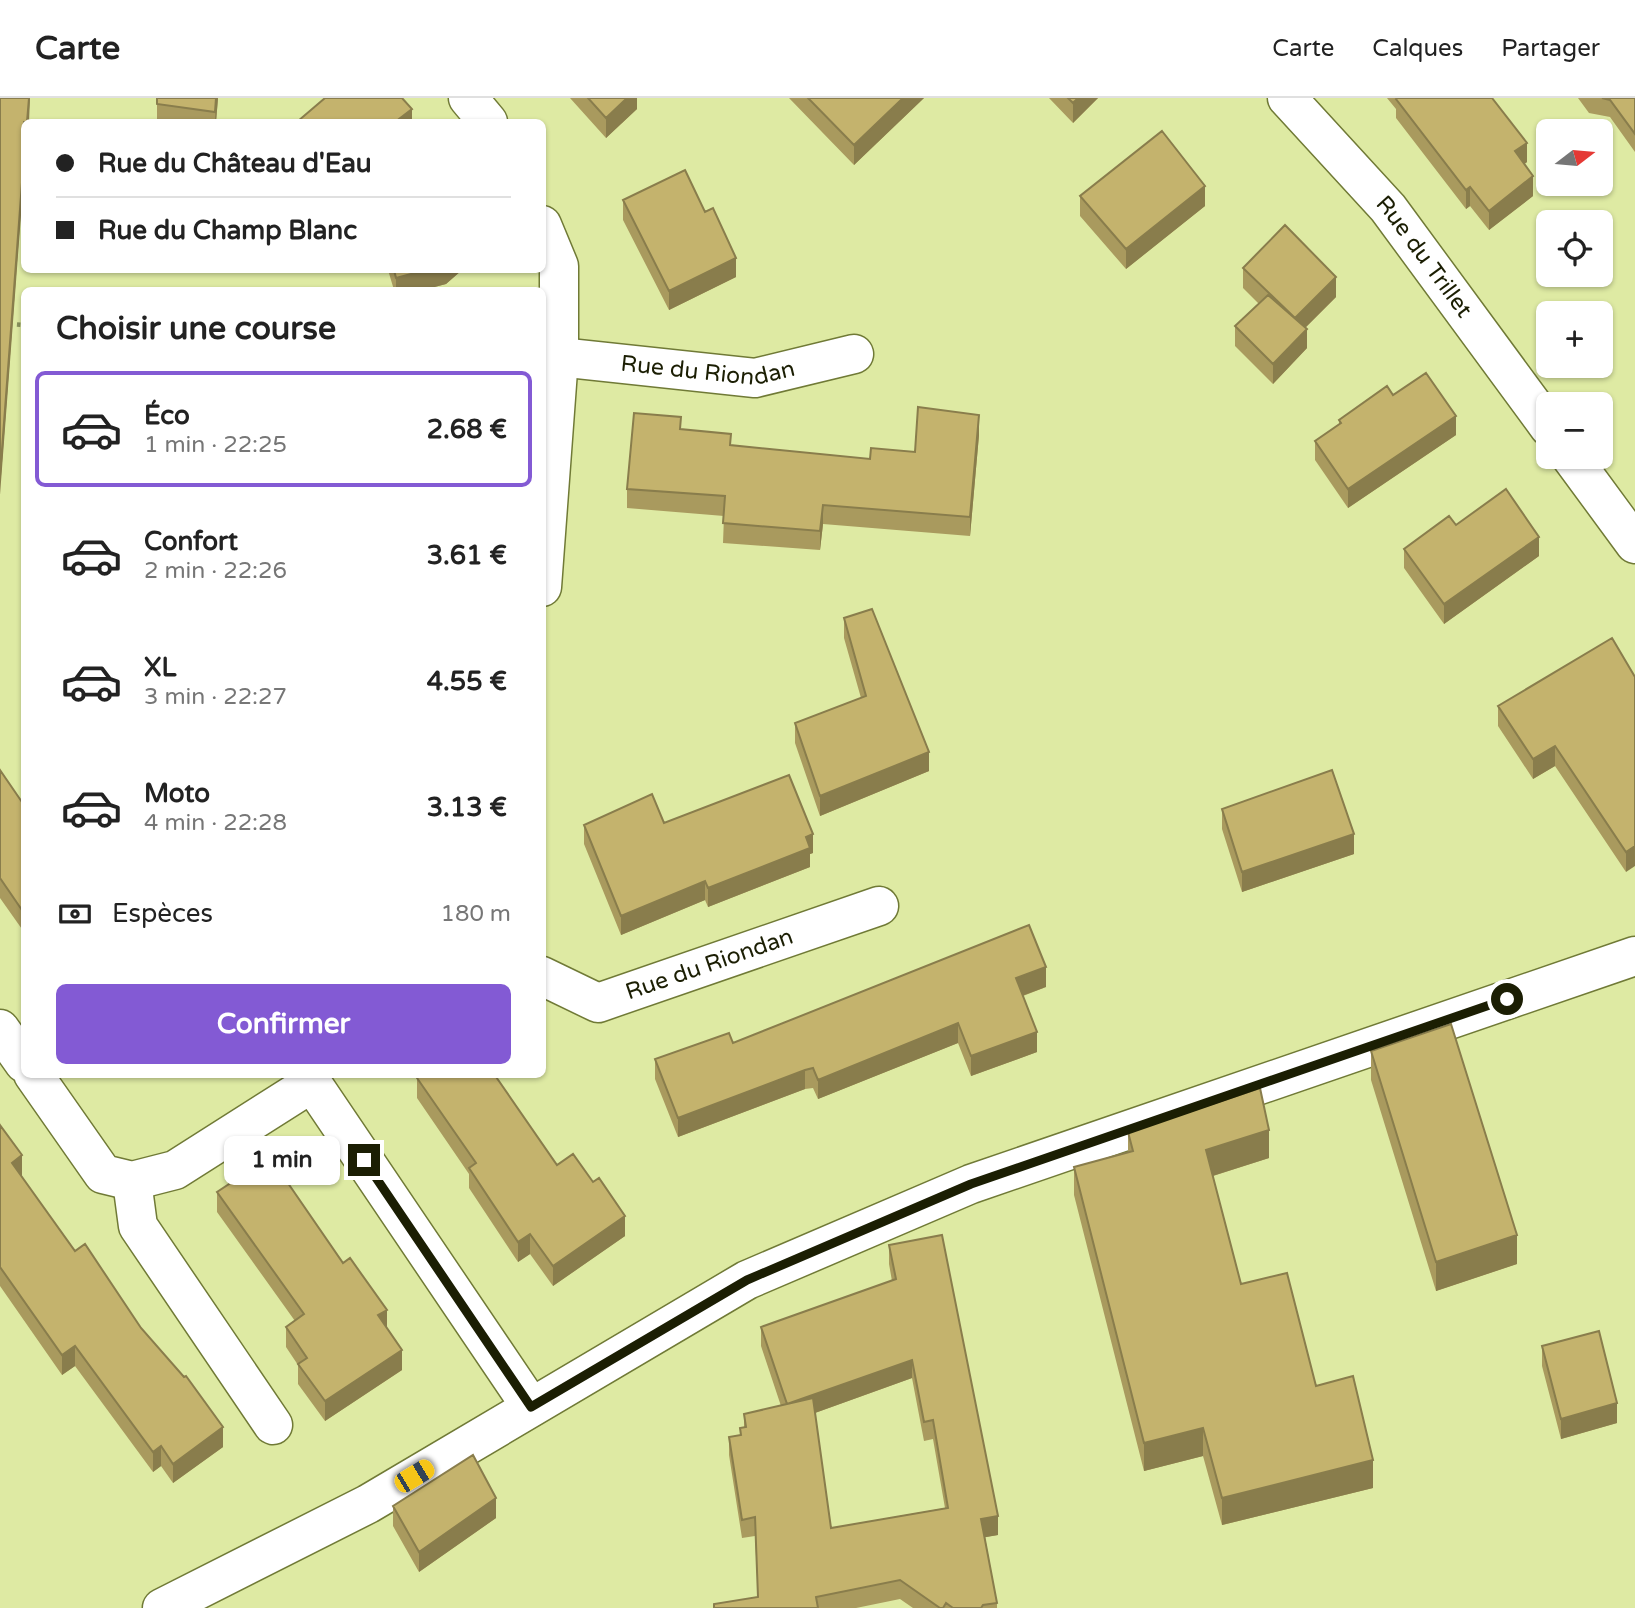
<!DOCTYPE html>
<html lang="fr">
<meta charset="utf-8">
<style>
body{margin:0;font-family:"Varela Round",sans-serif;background:#f6f6f6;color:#222;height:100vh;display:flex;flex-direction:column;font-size:26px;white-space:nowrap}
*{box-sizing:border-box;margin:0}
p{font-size:23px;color:#767676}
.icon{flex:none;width:38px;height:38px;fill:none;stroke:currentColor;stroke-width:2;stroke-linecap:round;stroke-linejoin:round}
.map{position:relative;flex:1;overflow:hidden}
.sheet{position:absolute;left:21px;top:189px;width:525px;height:791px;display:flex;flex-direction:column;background:#fff;border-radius:10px;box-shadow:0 2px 5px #0004}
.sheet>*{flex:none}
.top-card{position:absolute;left:21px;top:21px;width:525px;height:154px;border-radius:10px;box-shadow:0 2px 5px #0004;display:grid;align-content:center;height:154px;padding:0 35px;background:#fff}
.needle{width:46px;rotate:74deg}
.buttons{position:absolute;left:1536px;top:21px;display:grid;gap:14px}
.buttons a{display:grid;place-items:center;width:77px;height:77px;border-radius:10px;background:#fff;box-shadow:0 2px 5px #0004;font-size:35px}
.end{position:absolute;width:32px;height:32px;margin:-16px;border:9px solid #1b1e03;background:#fff;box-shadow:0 0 0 4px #fff}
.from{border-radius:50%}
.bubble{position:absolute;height:49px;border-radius:10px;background:#fff;box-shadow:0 2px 5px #0004;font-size:23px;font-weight:700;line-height:49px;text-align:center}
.car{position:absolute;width:21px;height:42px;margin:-21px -10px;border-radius:9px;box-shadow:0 0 5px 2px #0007;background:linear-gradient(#f5c518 24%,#345 0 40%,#f5c518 0 76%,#345 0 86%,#f5c518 0)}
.top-card b{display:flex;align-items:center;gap:24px;height:66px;font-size:26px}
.top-card b+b{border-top:2px solid #e0e0e0}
.top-card i{width:18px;height:18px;background:#222}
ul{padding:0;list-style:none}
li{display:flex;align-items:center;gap:21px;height:116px;margin:0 14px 10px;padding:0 21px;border:4px solid transparent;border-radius:10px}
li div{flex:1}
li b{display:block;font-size:26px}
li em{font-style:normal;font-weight:700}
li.active{border-color:#835ad4}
li>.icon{width:63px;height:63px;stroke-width:1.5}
h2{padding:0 35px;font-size:32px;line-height:84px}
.pay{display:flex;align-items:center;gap:18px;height:77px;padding:0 35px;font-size:26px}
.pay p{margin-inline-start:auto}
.button{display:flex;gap:14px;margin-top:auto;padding:14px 35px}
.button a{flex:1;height:80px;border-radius:10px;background:#835ad4;color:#fff;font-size:28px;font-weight:700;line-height:80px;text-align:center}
header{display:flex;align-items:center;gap:42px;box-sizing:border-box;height:98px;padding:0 35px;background:#fff;border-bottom:2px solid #e0e0e0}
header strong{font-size:33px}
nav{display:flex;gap:38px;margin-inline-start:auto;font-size:24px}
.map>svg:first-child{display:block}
</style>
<header>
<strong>Carte</strong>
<nav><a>Carte</a><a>Calques</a><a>Partager</a></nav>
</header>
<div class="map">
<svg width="1635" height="1510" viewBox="0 0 1635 1510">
<rect width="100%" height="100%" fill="#deeaa3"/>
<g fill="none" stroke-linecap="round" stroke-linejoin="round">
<g stroke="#707a36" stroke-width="41">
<g id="minor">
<path d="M468,0l20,24"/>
<path id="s1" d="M1287,0l101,110 161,219"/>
<path d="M542,127l17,41v91l-17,230"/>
<path id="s2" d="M559,259l196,21 99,-24"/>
<path d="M1571,359l64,87"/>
<path id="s3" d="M542,878l56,27 281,-97"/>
<path d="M0,931l24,34"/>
<path d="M33,976l70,100 29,7 43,-11 137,-87 219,324"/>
<path d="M132,1083l6,45 135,199"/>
<path d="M162,1510l206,-104 379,-224 224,-96 664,-228"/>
</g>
</g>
<path stroke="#8a935e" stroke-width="4.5" stroke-dasharray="3.5 5" stroke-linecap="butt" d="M0,225l24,2"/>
<use href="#minor" stroke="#fff" stroke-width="38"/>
</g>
<path fill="#a99a5e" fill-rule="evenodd" d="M157,0h61l-2,24h-59z
M570,0h67v11l-31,29z
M789,0h135l-70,67z
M1049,0h49l-25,25z
M1387,0h105l35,64 -3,2 9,32 -44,34 -19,-24 -4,3 -70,-91v-9z
M1578,0h57v54l-25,-35 -21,-4z
M1080,98l125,10 -79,63 -46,-53z
M623,102l113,77 -67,33 -46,-90z
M1243,170l93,29 -30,30 1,21 -34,36 -38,-38v-20l24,-22 -16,-16z
M388,172h74l-16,14 -23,6h-29z
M1393,297l63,40 -108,73 -33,-48v-19l24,-17v-4z
M681,331l50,16 139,14 45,-7 64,-17 -9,101 -147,-12 -3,26 -97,-7 1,-27 -97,-8v-19z
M1404,451l135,7 -95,68 -40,-56z
M844,520l85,153 -109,45 -25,-73v-20l66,-25 -17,-60z
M1635,579l-9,195 -71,-106 -22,13 -35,-53v-20z
M0,672l24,35v127l-24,-34z
M1222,711l132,45 -112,38 -20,-63z
M664,725l149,30 -3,1v13l-102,40 -3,-7 -84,35 -37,-91v-19z
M1046,889l-23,9 14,56 -66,24 -13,-33 -140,56 -5,-11 -8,1 -127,48 -23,-58v-20l78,-16z
M1371,953l146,213 -81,27 -65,-211z
M417,980l140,87 36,17 32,54 -72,50 -23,-32 -12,8 -49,-74v-14l-52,-76z
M0,1027l22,50 -1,1 54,75 148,196 -50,36 -12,-17 -8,6 -78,-106 -13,9 -62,-89z
M1128,1034l141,26 -56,18 28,108 75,102 57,102 -151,37 -19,-69 -59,15 -70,-276v-28l54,-15z
M217,1094l170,136 15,42 -77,51 -27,-37v-19l-12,-18v-20l9,-6 -78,-109z
M889,1147l109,290 -13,2 12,66v5h-84l-13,-9 -44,9h-142v-4l44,-7 -3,-61 -13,2 -13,-83v-18l11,-2v-7l4,-1v-13l37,-8 -20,-60v-19l131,-46 -3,-17zM912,1280l12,63 9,-2 12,69 -114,20 -16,-115z
M1542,1248l75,77 -56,16 -19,-73z
M393,1408l103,12 -77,54 -26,-46z"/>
<path fill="#897d4c" d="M29,0h1l-1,24h-2z
M216,0h2l-2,24h-1z
M627,0h10v11l-31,29v-20z
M903,0h21l-70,67v-20z
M1078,0h20l-25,25v-20z
M412,11v13h-17z
M1527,45v19l-12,9v-20z
M24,58v19l-24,320v-19z
M1533,78v20l-44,34v-19z
M1205,88v20l-79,63v-20z
M1470,89v19l-4,3v-19z
M736,160v19l-67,33v-19z
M426,172h36l-16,14 -23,6h-27v-12z
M1336,179v20l-41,41v-20z
M1307,231v19l-34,36v-20z
M979,317v20l-9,101v-19z
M1456,318v19l-108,73v-19z
M823,407v19l-3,26v-19z
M1539,439v19l-95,68v-20z
M1555,648v20l-22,13v-20z
M929,654v19l-109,45v-20z
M813,736v19l-3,1v13l-102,40v-19z
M1354,736v20l-112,38v-20z
M1635,748v20l-9,6v-20z
M705,783v19l-84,35v-19z
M1046,869v20l-30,11v-20z
M958,925v20l-140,56v-19z
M1037,934v20l-66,24v-20z
M805,972v19l-127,48v-19z
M1269,1032v28l-63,20v-28z
M22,1057v20l-10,7v-19z
M625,1118v20l-72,50v-20z
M530,1136v20l-12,8v-20z
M1517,1137v29l-81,27v-29z
M387,1212v20l-9,-15z
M75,1248v20l-13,9v-20z
M402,1252v20l-77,51v-20z
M912,1262v18l-125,45v-19z
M1617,1305v20l-56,16v-20z
M223,1329v20l-50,36v-19z
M1203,1330v28l-59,15v-28z
M161,1348v20l-8,6v-20z
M1373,1362v28l-151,37v-27z
M496,1400v20l-77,54v-20z
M998,1418v19l-17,3v-19z"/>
<path fill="#c4b36d" stroke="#897d4c" stroke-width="2" fill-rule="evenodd" d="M0,0h29l-2,24h-3v34l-24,320z
M157,0h59l-1,14 -58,-8z
M325,0h77l10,11 -17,13h-96l-1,-1z
M588,0h39l-21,20z
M808,0h95l-49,47z
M1068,0h10l-5,5z
M1397,0h95l35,45 -12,8 18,25 -44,35 -19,-24 -4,3 -70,-91z
M1602,0h33v36l-25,-34z
M1162,33l43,55 -79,63 -46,-53z
M685,72l20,42 8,-4 23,50 -67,33 -46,-91z
M1285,127l51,52 -41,41 -52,-50z
M394,172h32l-30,8z
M1268,197l39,34 -34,35 -38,-38z
M1426,275l30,43 -108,73 -33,-48 26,-18 -2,-3 48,-34 6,9z
M918,309l61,8 -9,102 -147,-12 -3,26 -97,-8 2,-27 -98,-7 7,-76 47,4 -1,12 51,5 -1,11 140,14 1,-11 44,4z
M1506,391l33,48 -95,67 -40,-55 45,-33 7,9z
M872,511l57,143 -109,44 -25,-73 71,-27 -22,-78z
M1612,540l23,39v169l-9,6 -71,-106 -22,13 -35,-53z
M0,672l24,35v108l-24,-35z
M1332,672l22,64 -112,38 -20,-63z
M789,677l24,59 -7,3 4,11 -102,40 -3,-7 -84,35 -37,-91 68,-31 12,29z
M1029,827l17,42 -30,11 21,54 -66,24 -13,-33 -140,57 -5,-12 -8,2 -127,48 -23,-59 74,-26 4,10z
M1451,926l66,211 -81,27 -65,-211z
M422,976h72l63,91 16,-11 20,28 6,-4 26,38 -72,50 -23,-32 -12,8 -49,-74 7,-5 -59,-85z
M1260,990l9,42 -63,20 35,134 46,-11 29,113 37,-10 20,84 -151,38 -19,-70 -59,15 -70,-276 59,-16 -5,-19z
M0,1027l22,30 -10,8 63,88 10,-7 56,84 43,49 2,-1 37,51 -50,37 -12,-18 -8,6 -78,-106 -13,9 -62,-88z
M270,1059l73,106 7,-5 37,52 -9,5 24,35 -77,51 -27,-37 9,-6 -21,-31 18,-13 -87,-122z
M942,1137l56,281 -17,3 16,84 -14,2 -2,3h-28l-7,-5 -3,5h-3l-40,-28 -84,17 2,11h-104v-4l44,-7 -3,-80 -13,3 -13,-83 12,-2 -1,-7 6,-1 -2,-13 43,-10 -26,-77 135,-48 -7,-34zM912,1262l12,62 9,-2 15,88 -117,20 -18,-130 -26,6z
M1599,1233l18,72 -56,16 -19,-73z
M473,1357l23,43 -77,54 -26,-46z"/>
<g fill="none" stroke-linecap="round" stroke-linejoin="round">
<path stroke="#1b1e03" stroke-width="9" d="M364,1062l167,247 216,-127 224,-96 536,-185"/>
</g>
<g text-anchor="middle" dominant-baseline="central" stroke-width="5" stroke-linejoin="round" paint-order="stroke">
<g font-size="23" fill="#1b1e03" stroke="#fff">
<text stroke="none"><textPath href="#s1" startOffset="210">Rue du Trillet</textPath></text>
<text stroke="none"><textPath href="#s2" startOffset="150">Rue du Riondan</textPath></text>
<text stroke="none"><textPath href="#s3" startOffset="180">Rue du Riondan</textPath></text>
</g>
</g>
</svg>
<div class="buttons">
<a><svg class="needle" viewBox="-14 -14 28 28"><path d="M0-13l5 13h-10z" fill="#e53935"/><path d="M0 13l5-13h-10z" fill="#767676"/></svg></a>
<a><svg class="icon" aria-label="locate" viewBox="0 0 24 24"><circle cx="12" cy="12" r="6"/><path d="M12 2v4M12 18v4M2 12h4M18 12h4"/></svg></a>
<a>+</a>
<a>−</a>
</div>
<i class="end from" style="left:1507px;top:901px"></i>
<i class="end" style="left:364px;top:1062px"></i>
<div class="bubble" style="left:224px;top:1038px;width:116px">1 min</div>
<i class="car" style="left:414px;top:1378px;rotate:59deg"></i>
<div class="top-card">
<b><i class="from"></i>Rue du Château d'Eau</b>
<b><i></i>Rue du Champ Blanc</b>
</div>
<section class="sheet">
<h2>Choisir une course</h2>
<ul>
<li class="active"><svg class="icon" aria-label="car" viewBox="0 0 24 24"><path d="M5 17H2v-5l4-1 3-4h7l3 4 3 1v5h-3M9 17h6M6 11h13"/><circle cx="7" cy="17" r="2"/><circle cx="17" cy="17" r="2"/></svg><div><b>Éco</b><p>1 min · 22:25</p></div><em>2.68 €</em></li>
<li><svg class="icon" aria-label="car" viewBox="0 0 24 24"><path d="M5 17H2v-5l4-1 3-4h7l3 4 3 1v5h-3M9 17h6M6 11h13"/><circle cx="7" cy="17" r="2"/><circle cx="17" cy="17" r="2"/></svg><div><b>Confort</b><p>2 min · 22:26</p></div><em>3.61 €</em></li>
<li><svg class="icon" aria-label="car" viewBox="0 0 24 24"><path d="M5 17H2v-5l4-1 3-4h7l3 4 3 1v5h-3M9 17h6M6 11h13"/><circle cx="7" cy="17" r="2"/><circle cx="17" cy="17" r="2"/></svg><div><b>XL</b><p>3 min · 22:27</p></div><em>4.55 €</em></li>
<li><svg class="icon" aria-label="car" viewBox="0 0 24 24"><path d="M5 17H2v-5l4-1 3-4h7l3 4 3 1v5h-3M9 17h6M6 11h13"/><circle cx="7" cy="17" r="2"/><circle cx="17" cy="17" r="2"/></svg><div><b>Moto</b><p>4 min · 22:28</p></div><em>3.13 €</em></li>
</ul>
<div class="pay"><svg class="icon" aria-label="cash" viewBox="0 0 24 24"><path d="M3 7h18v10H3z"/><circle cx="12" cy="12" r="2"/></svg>Espèces<p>180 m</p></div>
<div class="button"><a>Confirmer</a></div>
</section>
</div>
